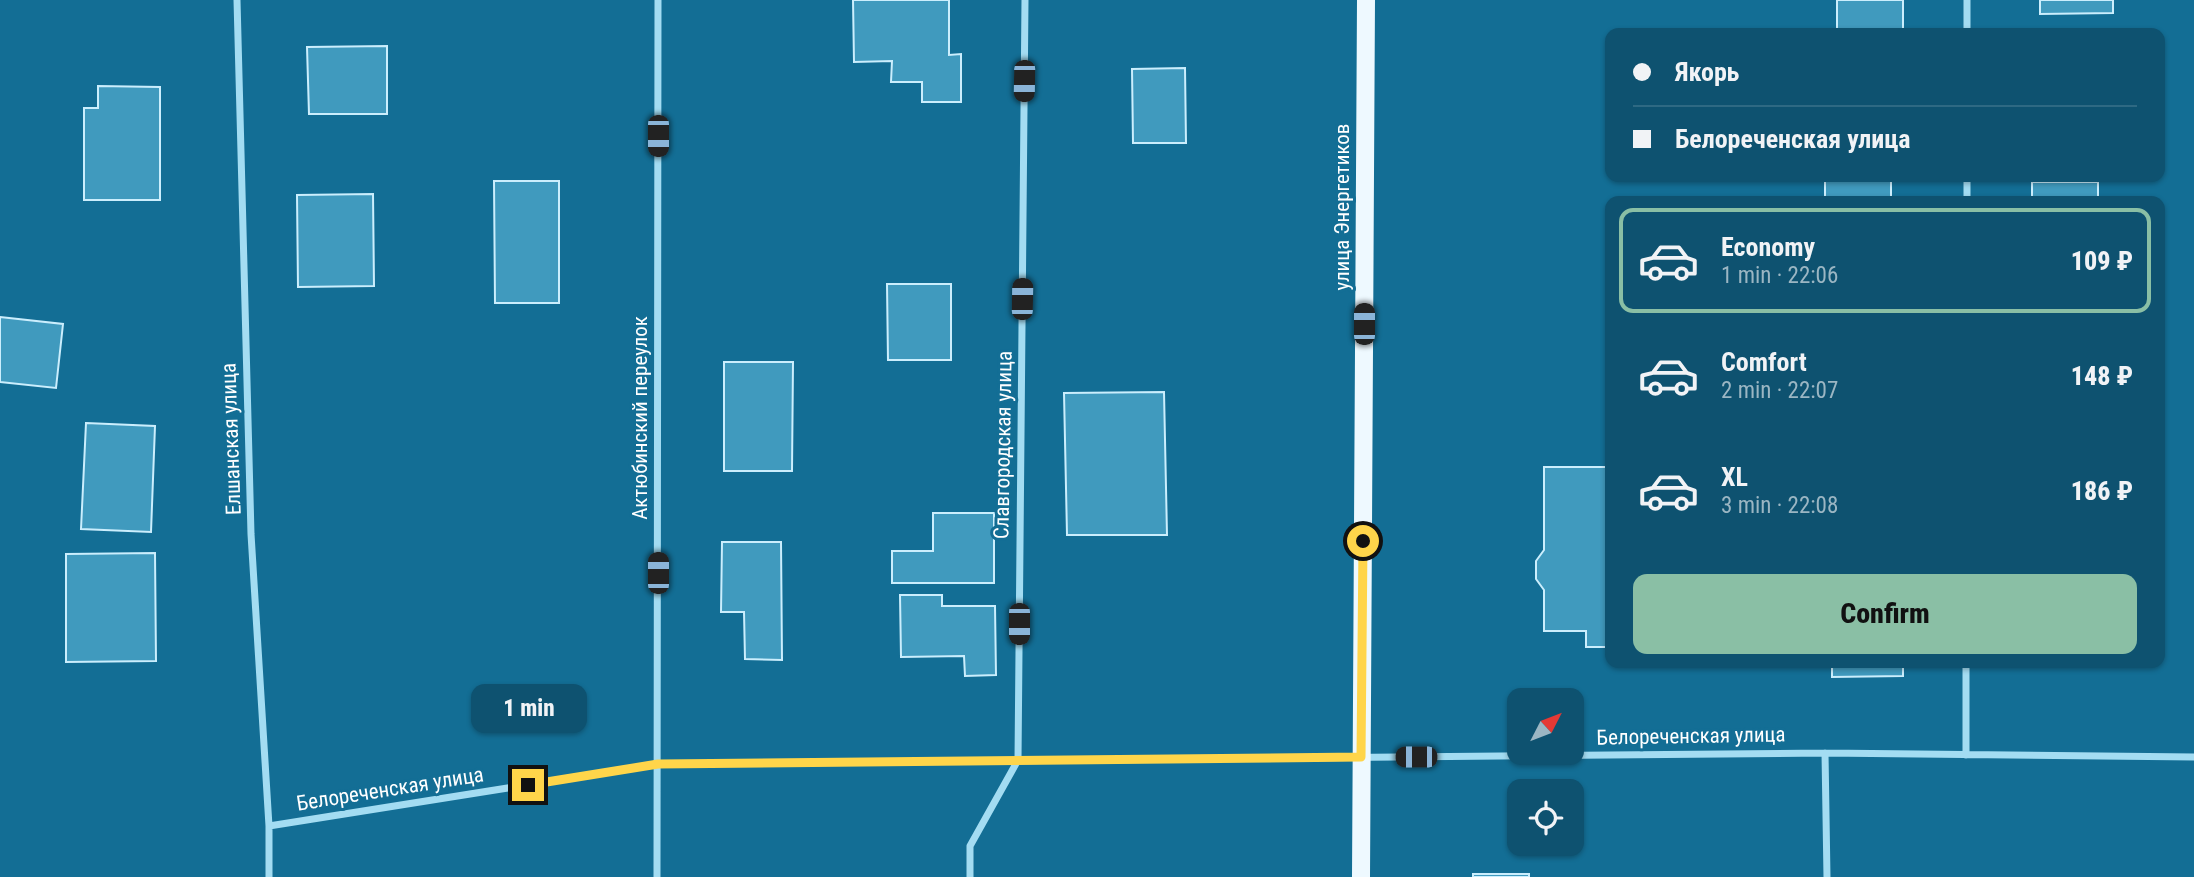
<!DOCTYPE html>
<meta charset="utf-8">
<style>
body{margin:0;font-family:"Roboto Condensed",sans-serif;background:#1c5c78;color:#f1f3f6;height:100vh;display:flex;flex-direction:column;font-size:26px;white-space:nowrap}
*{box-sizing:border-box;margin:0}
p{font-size:23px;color:#9bb6c3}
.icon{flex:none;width:38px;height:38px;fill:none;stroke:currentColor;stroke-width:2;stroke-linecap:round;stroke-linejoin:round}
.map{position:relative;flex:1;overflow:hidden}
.panel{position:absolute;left:1605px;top:196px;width:560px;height:472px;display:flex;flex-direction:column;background:#0e5270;border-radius:14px;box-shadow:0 2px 5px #0004}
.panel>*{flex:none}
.hud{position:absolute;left:1605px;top:28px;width:560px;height:154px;border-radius:14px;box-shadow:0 2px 5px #0004;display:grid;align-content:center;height:154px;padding:0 28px;background:#0e5270}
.needle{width:46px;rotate:48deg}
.tools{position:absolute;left:1507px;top:688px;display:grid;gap:14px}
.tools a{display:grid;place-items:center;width:77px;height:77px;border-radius:14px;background:#0e5270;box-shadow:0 2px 5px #0004;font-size:35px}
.end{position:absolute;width:32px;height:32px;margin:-16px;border:9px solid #ffd54a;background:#111;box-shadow:0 0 0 4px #111}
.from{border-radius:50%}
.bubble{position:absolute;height:49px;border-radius:14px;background:#0e5270;box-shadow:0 2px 5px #0004;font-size:23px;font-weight:800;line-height:49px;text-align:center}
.car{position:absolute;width:21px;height:42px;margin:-21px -10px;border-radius:9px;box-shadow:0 0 5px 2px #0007;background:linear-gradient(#222 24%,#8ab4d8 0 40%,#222 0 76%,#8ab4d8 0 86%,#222 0)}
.hud b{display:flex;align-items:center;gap:24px;height:66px;font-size:26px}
.hud b+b{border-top:2px solid #2e6983}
.hud i{width:18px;height:18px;background:#f1f3f6}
ul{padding:12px 0 0;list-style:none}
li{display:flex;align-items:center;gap:21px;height:105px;margin:0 14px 10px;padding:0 14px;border:4px solid transparent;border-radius:14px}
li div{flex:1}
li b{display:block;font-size:26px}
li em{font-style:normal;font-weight:800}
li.on{border-color:#8abfa5}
li>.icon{width:63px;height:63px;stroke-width:1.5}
.button{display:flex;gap:14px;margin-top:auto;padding:14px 28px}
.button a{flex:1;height:80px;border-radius:14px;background:#8abfa5;color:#111;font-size:28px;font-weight:800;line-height:80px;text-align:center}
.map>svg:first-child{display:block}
</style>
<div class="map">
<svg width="2194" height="877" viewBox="0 0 2194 877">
<rect width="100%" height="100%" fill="#136e95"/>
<path fill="#409abe" stroke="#cbeefd" stroke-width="2" d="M853,0h96v55l12,-1v48h-39v-20h-31l1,-21 -38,1z
M1837,0h66v33h-66z
M2040,0h73v13l-73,1z
M387,46v68h-78l-2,-67z
M1185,68l1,75h-53l-1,-74z
M98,86l62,1v113h-76v-92h14z
M1825,177h66v24h-66z
M494,181h65v122h-64z
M2032,182h66v19h-66z
M373,194l1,92 -76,1 -1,-92z
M887,284h64v76h-63z
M0,317l63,7 -7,64 -56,-6z
M724,362h69l-1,109h-68z
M1164,392l3,143h-100l-3,-142z
M86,423l69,3 -4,106 -70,-3z
M1544,467h66v180h-24v-16h-42v-41l-8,-11v-18l8,-11z
M933,513h61v70h-102v-32h41z
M722,542h59l1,118 -37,-1 -1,-47h-23z
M155,553l1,108 -90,1v-108z
M900,595h42v11h53l1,69 -31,1 -1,-20 -63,1z
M1832,663h71v13l-71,1z
M1473,874h56v3h-56z"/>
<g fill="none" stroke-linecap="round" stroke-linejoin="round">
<path stroke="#a3dcf2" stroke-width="7" d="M237,0l14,534 18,292v51
M1967,33v-33
M1967,201v-24
M1825,753l2,124
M1966,755v-92
M269,826l389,-62 1167,-11 369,4
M657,877l1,-877
M970,877v-31l48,-86 7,-760"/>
<path stroke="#eef9ff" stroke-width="18" d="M1361,877l5,-877"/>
</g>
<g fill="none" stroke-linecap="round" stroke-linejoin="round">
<path stroke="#ffd54a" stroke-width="9" d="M528,785l130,-21 703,-7 2,-216"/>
</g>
<g text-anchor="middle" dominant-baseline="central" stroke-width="6" stroke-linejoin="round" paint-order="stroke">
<g font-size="21" fill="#fff" stroke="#136e95">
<text transform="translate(1342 207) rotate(-90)">улица Энергетиков</text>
<text transform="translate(640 418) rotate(-90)">Актюбинский переулок</text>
<text transform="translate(231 439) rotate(-92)">Елшанская улица</text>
<text transform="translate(1003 445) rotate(-89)">Славгородская улица</text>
<text transform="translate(1691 736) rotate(-1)">Белореченская улица</text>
<text transform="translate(390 789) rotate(-9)">Белореченская улица</text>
</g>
</g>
</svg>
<div class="tools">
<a><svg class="needle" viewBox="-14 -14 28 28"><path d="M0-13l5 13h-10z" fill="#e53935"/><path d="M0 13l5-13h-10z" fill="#9bb6c3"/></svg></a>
<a><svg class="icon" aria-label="locate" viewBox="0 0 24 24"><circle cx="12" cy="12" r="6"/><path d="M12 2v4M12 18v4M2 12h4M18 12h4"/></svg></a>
</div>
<i class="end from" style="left:1363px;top:541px"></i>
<i class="end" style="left:528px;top:785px"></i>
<div class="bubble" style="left:471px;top:684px;width:116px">1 min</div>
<i class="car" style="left:1024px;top:81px;rotate:181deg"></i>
<i class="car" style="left:658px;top:136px;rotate:180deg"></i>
<i class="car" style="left:1022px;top:299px;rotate:1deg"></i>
<i class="car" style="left:1364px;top:324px;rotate:0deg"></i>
<i class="car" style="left:658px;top:573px;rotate:0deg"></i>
<i class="car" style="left:1019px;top:624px;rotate:180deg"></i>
<i class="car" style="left:1416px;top:757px;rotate:270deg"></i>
<div class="hud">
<b><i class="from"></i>Якорь</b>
<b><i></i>Белореченская улица</b>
</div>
<section class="panel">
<ul>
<li class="on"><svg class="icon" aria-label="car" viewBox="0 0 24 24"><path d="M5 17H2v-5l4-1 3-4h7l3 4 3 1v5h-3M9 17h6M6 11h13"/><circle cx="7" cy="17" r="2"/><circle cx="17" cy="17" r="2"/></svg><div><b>Economy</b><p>1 min · 22:06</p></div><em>109 ₽</em></li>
<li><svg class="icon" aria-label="car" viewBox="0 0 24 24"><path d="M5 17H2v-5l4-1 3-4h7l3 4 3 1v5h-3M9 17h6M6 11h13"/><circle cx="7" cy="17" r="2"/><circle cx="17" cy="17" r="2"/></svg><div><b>Comfort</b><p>2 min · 22:07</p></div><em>148 ₽</em></li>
<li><svg class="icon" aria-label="car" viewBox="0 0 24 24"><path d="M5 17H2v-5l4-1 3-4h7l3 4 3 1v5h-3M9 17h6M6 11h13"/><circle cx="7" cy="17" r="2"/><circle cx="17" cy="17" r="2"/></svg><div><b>XL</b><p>3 min · 22:08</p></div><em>186 ₽</em></li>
</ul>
<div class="button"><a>Confirm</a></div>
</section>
</div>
